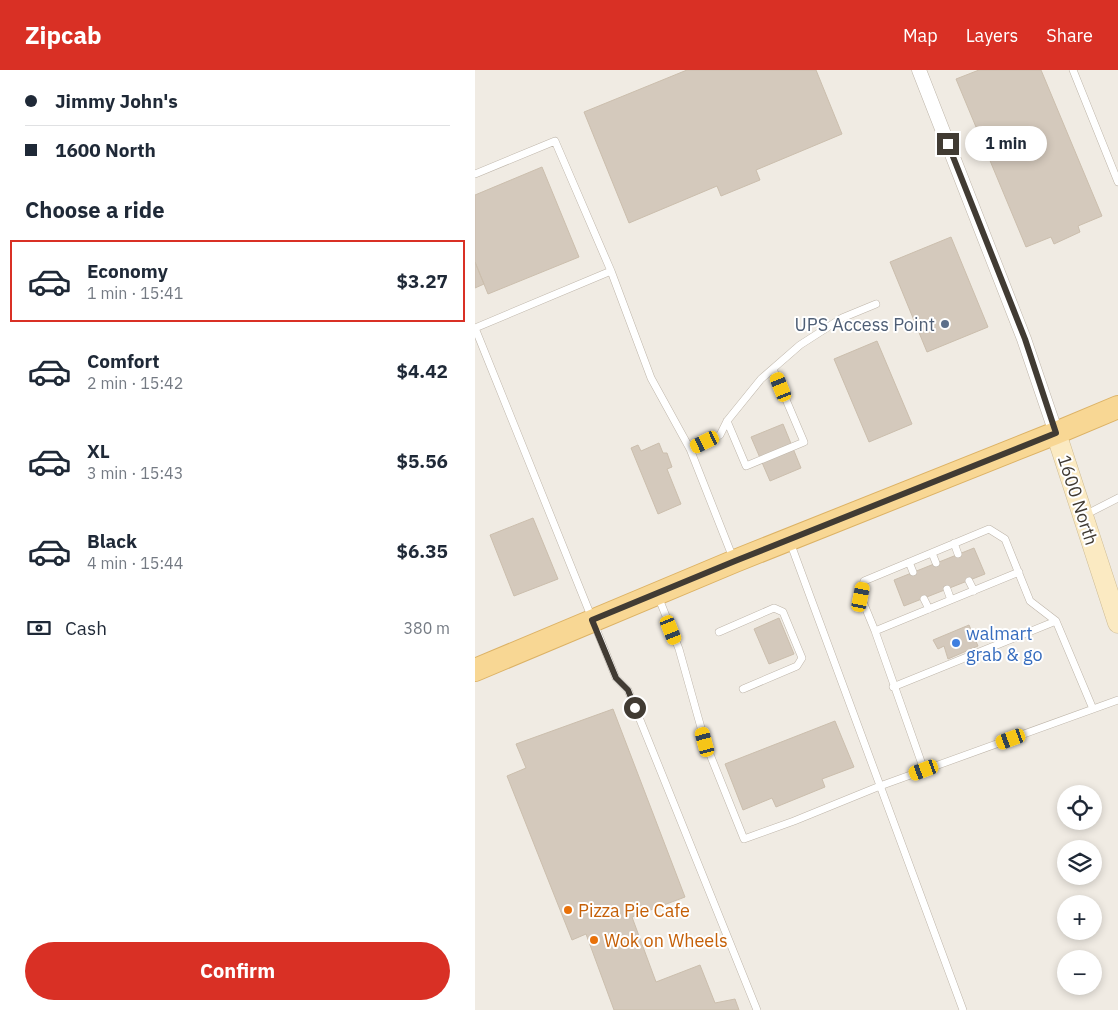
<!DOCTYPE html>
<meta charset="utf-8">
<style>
body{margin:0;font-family:"IBM Plex Sans",sans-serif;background:#f6f6f7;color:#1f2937;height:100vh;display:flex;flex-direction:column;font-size:19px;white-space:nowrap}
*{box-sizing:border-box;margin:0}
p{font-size:16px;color:#747a83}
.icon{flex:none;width:28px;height:28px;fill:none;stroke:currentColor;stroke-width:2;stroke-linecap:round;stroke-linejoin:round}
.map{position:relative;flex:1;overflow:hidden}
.side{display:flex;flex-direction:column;background:#fff;width:475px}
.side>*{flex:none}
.banner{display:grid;align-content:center;height:110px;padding:0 25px;background:#fff}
.controls{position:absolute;left:582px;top:715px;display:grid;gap:10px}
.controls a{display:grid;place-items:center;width:45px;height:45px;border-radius:50%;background:#fff;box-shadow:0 2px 8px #0003;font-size:25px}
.end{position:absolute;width:22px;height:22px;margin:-11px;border:6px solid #413b33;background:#fff;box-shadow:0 0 0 2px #fff}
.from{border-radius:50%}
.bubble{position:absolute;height:35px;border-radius:18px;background:#fff;box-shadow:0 2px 8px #0003;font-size:16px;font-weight:700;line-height:35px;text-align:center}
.car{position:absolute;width:15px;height:30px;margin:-15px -8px;border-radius:6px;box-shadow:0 0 4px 1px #0007;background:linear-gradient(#f5c518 24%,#345 0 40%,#f5c518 0 76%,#345 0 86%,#f5c518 0)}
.banner b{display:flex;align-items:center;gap:18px;height:48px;font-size:19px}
.banner b+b{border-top:1px solid #e0e1e3}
.banner i{width:12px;height:12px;background:#1f2937}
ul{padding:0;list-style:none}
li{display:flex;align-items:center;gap:15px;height:82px;margin:0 10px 8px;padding:0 15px;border:2px solid transparent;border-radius:0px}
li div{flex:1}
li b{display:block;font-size:19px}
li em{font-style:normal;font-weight:700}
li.active{border-color:#d93025}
li>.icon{width:45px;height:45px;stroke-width:1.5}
h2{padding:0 25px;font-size:22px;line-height:60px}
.pay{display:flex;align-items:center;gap:12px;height:55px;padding:0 25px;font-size:19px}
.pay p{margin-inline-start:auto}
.primary-button{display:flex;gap:10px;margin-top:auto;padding:10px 25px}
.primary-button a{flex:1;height:58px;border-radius:30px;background:#d93025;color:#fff;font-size:20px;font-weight:700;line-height:58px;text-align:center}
header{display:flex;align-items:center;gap:30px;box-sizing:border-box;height:70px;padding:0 25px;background:#d93025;color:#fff}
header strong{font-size:24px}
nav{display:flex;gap:28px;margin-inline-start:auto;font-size:18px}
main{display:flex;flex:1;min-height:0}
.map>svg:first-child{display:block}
</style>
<header>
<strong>Zipcab</strong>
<nav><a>Map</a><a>Layers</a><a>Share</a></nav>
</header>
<main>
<section class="side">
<div class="banner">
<b><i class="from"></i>Jimmy John's</b>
<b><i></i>1600 North</b>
</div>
<h2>Choose a ride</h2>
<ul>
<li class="active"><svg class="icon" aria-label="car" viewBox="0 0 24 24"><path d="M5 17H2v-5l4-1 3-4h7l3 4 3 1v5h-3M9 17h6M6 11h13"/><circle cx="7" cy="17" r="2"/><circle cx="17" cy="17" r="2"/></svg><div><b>Economy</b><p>1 min · 15:41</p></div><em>$3.27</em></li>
<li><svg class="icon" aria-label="car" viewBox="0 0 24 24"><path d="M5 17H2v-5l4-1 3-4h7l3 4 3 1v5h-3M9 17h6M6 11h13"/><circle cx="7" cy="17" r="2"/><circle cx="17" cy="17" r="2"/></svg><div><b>Comfort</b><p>2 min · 15:42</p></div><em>$4.42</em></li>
<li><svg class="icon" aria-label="car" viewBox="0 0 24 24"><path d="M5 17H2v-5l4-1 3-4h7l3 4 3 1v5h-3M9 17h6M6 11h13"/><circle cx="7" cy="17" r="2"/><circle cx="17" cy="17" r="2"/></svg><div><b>XL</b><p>3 min · 15:43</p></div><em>$5.56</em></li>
<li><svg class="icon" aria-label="car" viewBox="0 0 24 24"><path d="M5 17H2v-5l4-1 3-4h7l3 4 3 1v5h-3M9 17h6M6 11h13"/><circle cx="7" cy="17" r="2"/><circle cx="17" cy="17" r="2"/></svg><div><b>Black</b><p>4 min · 15:44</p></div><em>$6.35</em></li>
</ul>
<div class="pay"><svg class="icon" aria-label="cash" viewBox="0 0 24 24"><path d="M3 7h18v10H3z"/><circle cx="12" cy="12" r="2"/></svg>Cash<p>380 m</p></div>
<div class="primary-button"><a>Confirm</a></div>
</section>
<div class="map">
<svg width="643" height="940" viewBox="0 0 643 940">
<rect width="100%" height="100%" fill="#f0ebe3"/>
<path fill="#d4c9bc" stroke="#cbbead" d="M212,0h129l26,64 -86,36 4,10 -39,16 -4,-10 -88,37 -45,-111z
M504,0h62l61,146 -24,10 2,6 -26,12 -3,-7 -25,10 -70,-168z
M67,97l37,90 -91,37 -13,-32v-67z
M476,167l37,90 -61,25 -37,-90z
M0,192l9,22 -9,4z
M402,271l35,83 -43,18 -35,-83z
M308,354l18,44 -31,13 -19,-44z
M184,373l4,10h4l5,14 -5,2 14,35 -23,10 -27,-66 7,-3 3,6z
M58,448l25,61 -44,17 -24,-61z
M499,478l11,26 -81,32 -10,-26z
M304,548l15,36 -25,10 -15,-35z
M494,555l9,21 -30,13 -4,-13 -6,3 -5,-9z
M138,639l72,188 -53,20 24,65 44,-17 15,38 20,-4 4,11h-125l-28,-76 -14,6 -65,-164 19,-8 -10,-24z
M360,651l19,46 -32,12 3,8 -49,20 -4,-9 -29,12 -18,-46z"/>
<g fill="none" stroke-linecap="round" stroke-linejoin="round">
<g stroke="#beb5a9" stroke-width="8">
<path id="lane" d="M598,0l45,112
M0,104l80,-33 56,130
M0,258l141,350 12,12 129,320
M0,258l136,-57 40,107 39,71 43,109
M252,351l19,45 58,-24 -31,-73
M215,379l30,-14 7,-14 34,-42 39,-34 42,-27 34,-14
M610,445l33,-17
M315,472l173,468
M479,473l4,11
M457,483l4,10
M434,492l4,10
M494,511l5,10
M472,519l4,11
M183,526l21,53 26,93 39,97 50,-18 86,-35 238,-86
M449,529l5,10
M400,561l144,-59
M244,562l55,-24 9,4 19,46 -5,8 -54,23
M418,617l163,-66
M449,700l-49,-139 -14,-34 3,-16 125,-52 16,10 25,62 26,20 37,88"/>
</g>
<g stroke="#beb5a9" stroke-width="15">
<path id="street" d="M444,0l105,269 32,94"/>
</g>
<g stroke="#cebc95" stroke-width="21">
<path id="secondary" d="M581,363l62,190"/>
</g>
<g stroke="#dcb265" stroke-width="24">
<path id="primary" d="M0,600l260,-109 321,-128 62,-26"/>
</g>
<use href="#lane" stroke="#fff" stroke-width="7"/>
<use href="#street" stroke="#fff" stroke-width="14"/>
<use href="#secondary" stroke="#fbeac2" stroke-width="20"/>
<use href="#primary" stroke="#f8d794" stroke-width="22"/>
</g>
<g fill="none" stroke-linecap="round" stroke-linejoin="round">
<path stroke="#413b33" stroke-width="6" d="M160,638l-7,-18 -12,-12 -24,-58 143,-59 321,-128 -31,-94 -77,-195"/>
</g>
<circle fill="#5c6f8a" stroke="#fff" stroke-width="2" cx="470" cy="254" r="5"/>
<circle fill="#3f7fe0" stroke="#fff" stroke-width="2" cx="481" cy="573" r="5"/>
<g fill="#e8710a" stroke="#fff" stroke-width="2">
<circle cx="93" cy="840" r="5"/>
<circle cx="119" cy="870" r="5"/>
</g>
<g text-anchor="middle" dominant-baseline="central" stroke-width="4" stroke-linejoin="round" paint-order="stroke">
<g font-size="18" fill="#4e5e75" stroke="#fff" text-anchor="end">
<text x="460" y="254">UPS Access Point</text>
</g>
<g font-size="18" fill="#413b33" stroke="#fff">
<text transform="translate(603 430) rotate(72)">1600 North</text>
</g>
<g font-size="18" fill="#366cbe" stroke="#fff" text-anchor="start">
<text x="491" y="563">walmart<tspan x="491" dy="21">grab &amp; go</tspan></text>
</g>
<g font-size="18" fill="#c56008" stroke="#fff" text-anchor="start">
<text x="103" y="840">Pizza Pie Cafe</text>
<text x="129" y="870">Wok on Wheels</text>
</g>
</g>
</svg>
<div class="controls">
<a><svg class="icon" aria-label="locate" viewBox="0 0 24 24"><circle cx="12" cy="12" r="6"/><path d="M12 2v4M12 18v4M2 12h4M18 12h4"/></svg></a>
<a><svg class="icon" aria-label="layers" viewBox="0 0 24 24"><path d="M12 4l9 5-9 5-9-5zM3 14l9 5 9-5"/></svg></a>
<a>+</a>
<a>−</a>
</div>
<i class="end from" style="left:160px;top:638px"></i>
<i class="end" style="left:473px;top:74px"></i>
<div class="bubble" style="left:490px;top:56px;width:82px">1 min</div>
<i class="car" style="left:306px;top:317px;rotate:338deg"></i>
<i class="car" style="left:230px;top:372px;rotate:244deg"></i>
<i class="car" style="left:386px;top:527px;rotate:11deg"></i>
<i class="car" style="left:196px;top:560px;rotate:158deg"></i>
<i class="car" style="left:536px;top:669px;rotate:250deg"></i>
<i class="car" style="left:230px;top:672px;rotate:345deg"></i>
<i class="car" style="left:449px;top:700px;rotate:250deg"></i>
</div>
</main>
